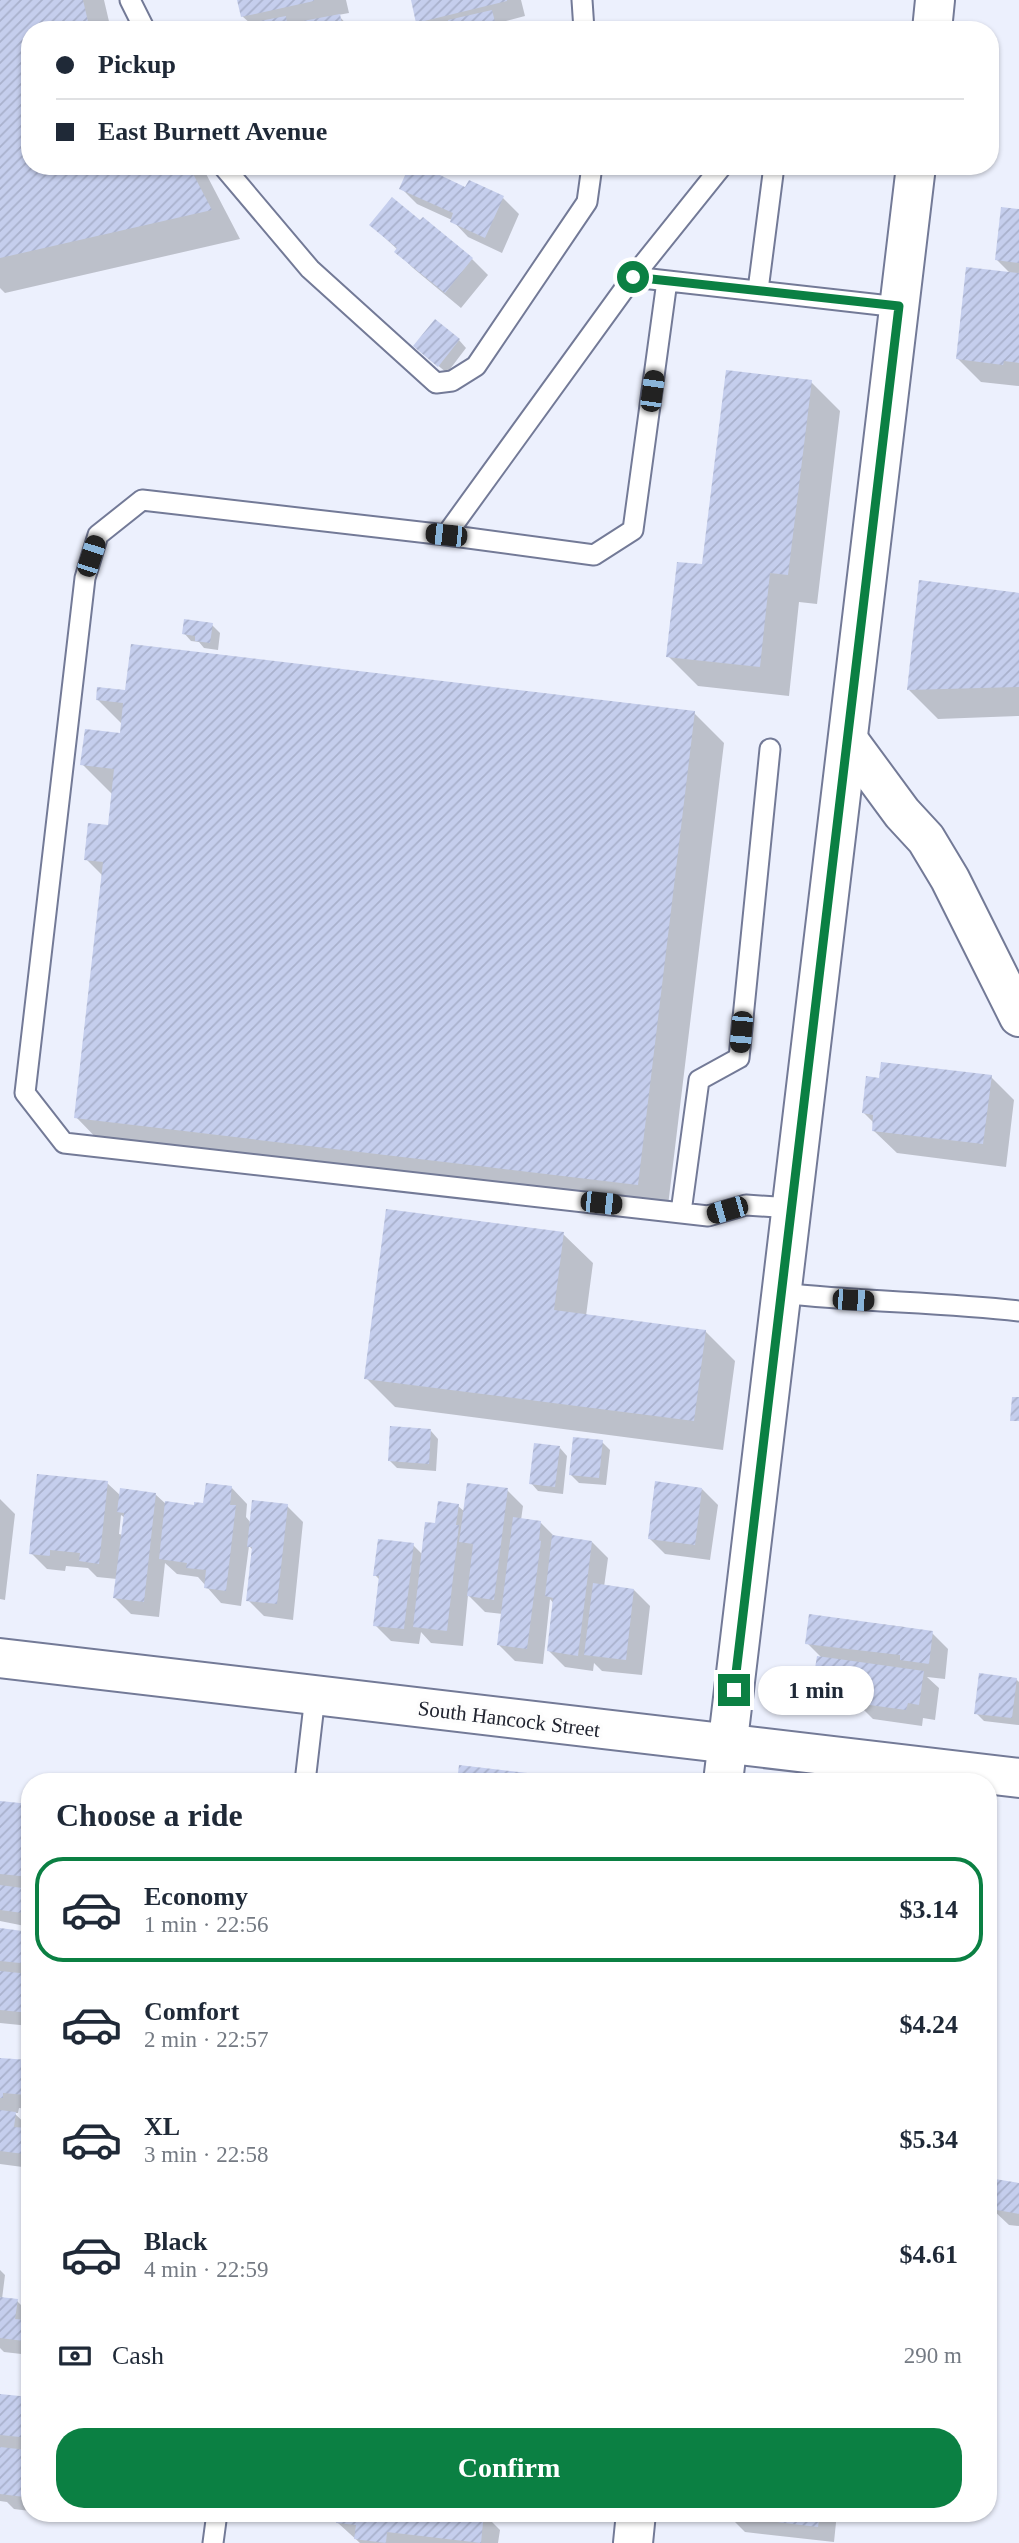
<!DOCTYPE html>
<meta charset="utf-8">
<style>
body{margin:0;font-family:"Times New Roman",serif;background:#f2f2f3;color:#1f2937;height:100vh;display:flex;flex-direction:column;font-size:26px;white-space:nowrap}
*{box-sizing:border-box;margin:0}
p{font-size:23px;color:#747a83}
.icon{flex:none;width:38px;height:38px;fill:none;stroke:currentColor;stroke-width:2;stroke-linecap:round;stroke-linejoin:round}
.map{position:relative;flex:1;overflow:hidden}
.sheet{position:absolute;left:21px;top:1773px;width:976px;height:749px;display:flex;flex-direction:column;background:#fff;border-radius:28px;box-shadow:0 2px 5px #0004}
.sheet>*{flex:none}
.top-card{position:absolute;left:21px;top:21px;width:978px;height:154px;border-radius:28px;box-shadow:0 2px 5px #0004;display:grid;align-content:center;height:154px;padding:0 35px;background:#fff}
.end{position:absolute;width:32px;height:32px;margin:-16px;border:9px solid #0b8043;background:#fff;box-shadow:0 0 0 4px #fff}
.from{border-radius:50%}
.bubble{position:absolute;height:49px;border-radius:24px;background:#fff;box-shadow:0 2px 5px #0004;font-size:23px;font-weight:800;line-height:49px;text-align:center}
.car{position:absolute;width:21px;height:42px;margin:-21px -10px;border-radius:9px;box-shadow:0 0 5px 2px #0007;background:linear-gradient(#222 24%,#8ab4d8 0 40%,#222 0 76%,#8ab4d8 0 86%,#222 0)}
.top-card b{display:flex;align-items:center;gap:24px;height:66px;font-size:26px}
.top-card b+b{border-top:2px solid #e0e1e3}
.top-card i{width:18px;height:18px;background:#1f2937}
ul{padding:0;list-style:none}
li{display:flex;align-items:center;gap:21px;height:105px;margin:0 14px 10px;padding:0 21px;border:4px solid transparent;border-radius:28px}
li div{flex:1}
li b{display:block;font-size:26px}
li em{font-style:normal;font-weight:800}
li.current{border-color:#0b8043}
li>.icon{width:63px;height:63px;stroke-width:1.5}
h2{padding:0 35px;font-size:32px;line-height:84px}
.pay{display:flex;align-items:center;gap:18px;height:77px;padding:0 35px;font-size:26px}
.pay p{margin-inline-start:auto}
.primary-button{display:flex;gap:14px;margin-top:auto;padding:14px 35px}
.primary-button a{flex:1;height:80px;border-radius:28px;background:#0b8043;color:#fff;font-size:28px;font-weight:800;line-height:80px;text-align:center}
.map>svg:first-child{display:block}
</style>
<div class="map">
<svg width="1019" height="2543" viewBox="0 0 1019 2543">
<defs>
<pattern id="building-hatch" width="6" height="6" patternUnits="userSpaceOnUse" patternTransform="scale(1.75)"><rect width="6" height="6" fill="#c5ceed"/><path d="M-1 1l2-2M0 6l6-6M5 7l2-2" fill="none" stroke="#a9b1cc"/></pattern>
</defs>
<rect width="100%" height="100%" fill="#ecf0fd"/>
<path fill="#0003" fill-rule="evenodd" d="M0,0h104l7,30h-81v136h172l38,73 -235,54 -5,-5z
M239,0h107l3,13 -11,2 14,15h-106l5,-6 -9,-8z
M413,0h108l4,16 -23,6 6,8h-82l-8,-8z
M469,182l34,16 16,16 -17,39 -34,-16 -16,-17 -35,-16 -16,-16 65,1z
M1019,211v175l-38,-4 -23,-23 53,-85 -15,-15z
M371,225l101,34 16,16 -27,33 -48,-40 -16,-16 1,-2z
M459,340l7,8 -19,25 -24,-20z
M811,382l29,29 -23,193 -18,-2 -10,94 -91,-10 -30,-30 36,-90z
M1019,595v121l-81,3 -29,-29z
M212,625l8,8 -2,17 -14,-2 -5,-6 -8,-1 -7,-8z
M127,692l567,21 30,30 -57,471 -562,-67 -29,-30 27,-241 -17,-17 23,-32 3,-33 -30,-30 39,-29 1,-11 -25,-25z
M991,1077l23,23 -8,67 -109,-14 -24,-23 1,-7 -10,-10z
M563,1234l30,29 -7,53 119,15 30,30 -12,89 -328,-43 -29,-29z
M431,1431l7,8 -2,32 -39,-3 -8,-8z
M602,1442l8,8 -4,35 -27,-2 -8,-8z
M560,1448l7,8 -4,38 -25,-3 -7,-8z
M107,1483l14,13 34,-2 12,11 29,2 9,-2 26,-18 16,17 -1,13 5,6 36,-17 16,16 -10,98 -29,-4 -16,-16 6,-49 -5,-5 -8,60 -20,-3 -23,-26 -21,-3 -12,-11 -6,54 -28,-3 -16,-16 2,-19 -20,-2 -9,-9 -22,-2 -1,5 -18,-2 -16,-16zM121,1515l4,3 -2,17 -4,-1z
M702,1489l16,16 -8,55 -45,-6 -16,-16z
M507,1490l16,16 -2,14 20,3 14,14 37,5 16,16 -4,29 30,3 16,16 -8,69 -40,-4 -8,-8 -1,8 -28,-4 -16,-16 5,-47 -4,-5 -7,65 -28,-3 -16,-16 4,-31 -18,-2 -17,-17 -5,51 -32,-3 -10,-11 -2,12 -28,-3 -16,-16 5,-45 -5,-5 38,-30 10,10 13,-30 22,-19 7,6z
M0,1499l15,15 -10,86 -5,-1z
M811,1616l94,11 3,3 24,3 16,16 -3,30 -18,-2 12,11 -4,32 -12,-2 -1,8 -49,-7 -13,-13 -30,-4 -16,-16 9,-27 -16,-16z
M1016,1679l3,3v43l-35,-4 -8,-8z
M30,1806v121l-30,-6v-103z
M0,1930l30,4v92l-30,-3z
M0,2059l30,4v46l-11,-1 -1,5h-4l16,15v40l-30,-4z
M1019,2184v42l-10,-1 -17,-16z
M0,2270l5,5 -3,24 15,2 13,13v41l-26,-3 -4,-4z
M0,2396l30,3v53l-3,-1 3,3v57l-16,-2 -7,-7 -7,-1z
M339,2513h162v3l-18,-3 17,17 -2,13h-138l-22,-20z
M729,2513h108l-3,29 -89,-10 -16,-16z"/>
<path fill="url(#building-hatch)" d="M0,0h83l7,30h-60v136h159l23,44 -212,48z
M237,0h77v1l-73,16z
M411,0h96v1l-91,22z
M492,10l5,20h-47l-2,-10z
M340,14l3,16h-99l-1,-6 43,-8 1,8z
M409,166h12l44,21 4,-7 35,16 -19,42 -35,-16 3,-9 -54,-24z
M392,197l28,23 3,-3 50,41 -28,35 -51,-41 3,-4 -28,-23z
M1001,207l18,2v54l-24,-3z
M966,267l53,6v90l-15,-2 -1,4 -47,-6z
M435,319l25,20 -22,28 -25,-21z
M726,370l86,10 -24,195 -18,-2 -10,94 -94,-10 11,-95 25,2z
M919,580l100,13v94l-112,3z
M184,619l29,4 -3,20 -15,-2v-5l-13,-2z
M131,644l564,67 -57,474 -564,-67 29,-256 -19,-2 4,-37 20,2 6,-56 -34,-4 5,-36 35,4 3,-30 -27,-3 1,-13 28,3z
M881,1062l111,13 -9,69 -111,-13 1,-16 -11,-2 4,-37 13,2z
M386,1209l178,23 -10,78 152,20 -12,91 -330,-42z
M1012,1397h7v24h-9z
M390,1426l41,3 -2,35 -41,-3z
M573,1437l30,3 -4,38 -30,-3z
M534,1443l26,3 -5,41 -26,-3z
M37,1474l71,7 -9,83 -20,-3 1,-8 -30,-3v6l-21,-2z
M655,1481l47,7 -7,57 -47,-6z
M206,1483l26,3 -2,19h6l-10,86 -22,-3 2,-18 -20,-2 1,-5 -28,-4 6,-58 29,4v-3l9,1z
M467,1483l41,5 -14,112 -27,-4 6,-52 -14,-2z
M120,1488l36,5 -12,109 -31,-4 11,-85 -7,-1z
M252,1500l36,4 -11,100 -31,-3 6,-54h-5z
M438,1501l21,3 -3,21h3l-12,106 -34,-4 12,-105 10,1z
M513,1517l28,4 -2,19 2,1 -14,108 -30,-4z
M552,1535l40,6 -14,115 -31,-5 6,-53 -8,-2z
M378,1539l36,4 -10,86 -31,-3 6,-50h-6z
M593,1583l41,6 -8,71 -42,-5z
M809,1614l124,17 -4,33 -29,-4v-5l-95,-11z
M817,1656l107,15 -5,34 -11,-2 -2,7 -51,-7 2,-11 -45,-5z
M979,1673l38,5 -5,40 -38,-4z
M459,1765l128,15 -1,2h-129z
M0,1801l30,3v73l-30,-3z
M0,1885l30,4v25l-30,-4z
M0,1928l30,4v32l-30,-3z
M0,1971l30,3v39l-30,-3z
M0,2058l29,2 -3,35 -23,-2v5h-3z
M0,2110l16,2 -2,15 13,1 -3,26 -24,-3z
M995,2179l24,4v31l-28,-5z
M0,2297l18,2 -3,20 12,1 -3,21 -24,-3z
M0,2394l30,3v41l-30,-3z
M0,2447l28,3 2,35h-5l-1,12 -24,-3z
M337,2513h147l-3,30 -94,-11 -1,11 -32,-4 2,-14 -20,-2z
M728,2513h92l-2,14 -91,-11z"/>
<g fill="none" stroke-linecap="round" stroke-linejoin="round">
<g stroke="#737a97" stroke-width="23">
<path id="service" d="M130,0l15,30
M582,0l2,30
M223,166l87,103 126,114 16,-2 24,-15 111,-164 5,-36
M633,277l89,-111
M758,290l16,-124
M446,535l148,20 39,-25 34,-249
M791,1208l-45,-3 -38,11 -644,-73 -39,-50 60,-515 13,-43 44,-35 304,35 187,-258 266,30
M681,1212l18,-132 40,-22 31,-309
M781,1293c79,9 159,9 238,18
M305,1782l10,-86
M213,2543l4,-30"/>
</g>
<g stroke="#737a97" stroke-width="42">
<path id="minor" d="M849,741l53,72 24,26 24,40 69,138
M0,1658l1019,120"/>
</g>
<g stroke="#737a97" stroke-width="42">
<path id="tertiary" d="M932,30l3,-30
M723,1782l193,-1616
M633,2543l3,-30"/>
</g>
<use href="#service" stroke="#fff" stroke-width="19"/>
<use href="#minor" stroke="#fff" stroke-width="38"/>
<use href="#tertiary" stroke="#fff" stroke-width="38"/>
</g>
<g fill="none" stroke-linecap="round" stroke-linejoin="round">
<path stroke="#0b8043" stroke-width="9" d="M633,277l266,29 -165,1384"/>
</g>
<g text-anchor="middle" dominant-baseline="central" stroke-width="7" stroke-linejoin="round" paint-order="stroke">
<g font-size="21" fill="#20232f" stroke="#fdfdfd">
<text transform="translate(509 1719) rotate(7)">South Hancock Street</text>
</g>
</g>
</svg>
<i class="end from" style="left:633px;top:277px"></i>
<i class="end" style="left:734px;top:1690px"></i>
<div class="bubble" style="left:758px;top:1666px;width:116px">1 min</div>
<i class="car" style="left:652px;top:391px;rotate:8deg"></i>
<i class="car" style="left:446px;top:535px;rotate:276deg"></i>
<i class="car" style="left:91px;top:556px;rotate:18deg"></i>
<i class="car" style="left:741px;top:1032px;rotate:185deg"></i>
<i class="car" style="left:601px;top:1203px;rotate:96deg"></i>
<i class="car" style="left:727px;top:1210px;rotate:254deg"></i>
<i class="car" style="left:853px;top:1300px;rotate:93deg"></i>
<div class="top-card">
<b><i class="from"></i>Pickup</b>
<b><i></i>East Burnett Avenue</b>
</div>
<section class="sheet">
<h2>Choose a ride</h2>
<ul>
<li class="current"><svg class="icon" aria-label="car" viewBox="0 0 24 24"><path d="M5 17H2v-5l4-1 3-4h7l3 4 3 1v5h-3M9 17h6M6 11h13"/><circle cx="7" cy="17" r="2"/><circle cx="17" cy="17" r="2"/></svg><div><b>Economy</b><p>1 min · 22:56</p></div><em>$3.14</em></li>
<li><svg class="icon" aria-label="car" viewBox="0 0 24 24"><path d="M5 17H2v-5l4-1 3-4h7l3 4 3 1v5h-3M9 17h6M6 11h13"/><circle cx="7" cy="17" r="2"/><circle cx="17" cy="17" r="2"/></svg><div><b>Comfort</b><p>2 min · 22:57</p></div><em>$4.24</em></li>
<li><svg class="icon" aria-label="car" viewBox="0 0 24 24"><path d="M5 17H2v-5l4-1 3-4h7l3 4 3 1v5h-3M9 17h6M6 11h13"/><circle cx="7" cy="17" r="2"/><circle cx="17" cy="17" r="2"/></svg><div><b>XL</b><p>3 min · 22:58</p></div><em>$5.34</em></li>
<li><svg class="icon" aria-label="car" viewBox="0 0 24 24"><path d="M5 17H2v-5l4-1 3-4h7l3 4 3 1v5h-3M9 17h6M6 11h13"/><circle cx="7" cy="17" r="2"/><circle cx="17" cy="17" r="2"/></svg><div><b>Black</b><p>4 min · 22:59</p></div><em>$4.61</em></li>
</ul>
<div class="pay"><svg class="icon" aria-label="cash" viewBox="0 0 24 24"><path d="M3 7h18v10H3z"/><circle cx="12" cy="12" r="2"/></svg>Cash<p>290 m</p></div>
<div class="primary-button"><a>Confirm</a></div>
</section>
</div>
